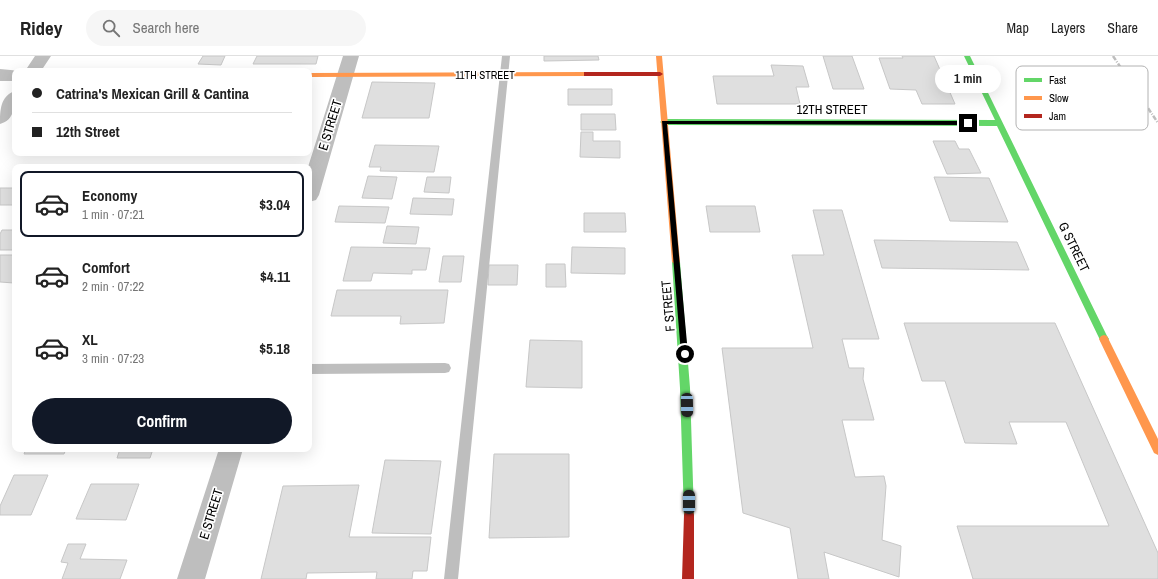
<!DOCTYPE html>
<meta charset="utf-8">
<style>
body{margin:0;font-family:"Archivo Narrow",sans-serif;background:#f6f6f6;color:#222;height:100vh;display:flex;flex-direction:column;font-size:15px;white-space:nowrap}
*{box-sizing:border-box;margin:0}
p{font-size:13px;color:#767676}
.icon{flex:none;width:22px;height:22px;fill:none;stroke:currentColor;stroke-width:2;stroke-linecap:round;stroke-linejoin:round}
.map{position:relative;flex:1;overflow:hidden}
.drawer{position:absolute;left:12px;top:108px;width:300px;height:288px;display:flex;flex-direction:column;background:#fff;border-radius:8px;box-shadow:0 4px 16px #0002}
.drawer>*{flex:none}
.top-card{position:absolute;left:12px;top:12px;width:300px;height:88px;border-radius:8px;box-shadow:0 4px 16px #0002;display:grid;align-content:center;height:88px;padding:0 20px;background:#fff}
.end{position:absolute;width:18px;height:18px;margin:-9px;border:5px solid #000;background:#fff;box-shadow:0 0 0 2px #fff}
.from{border-radius:50%}
.bubble{position:absolute;height:28px;border-radius:14px;background:#fff;box-shadow:0 4px 16px #0002;font-size:13px;font-weight:700;line-height:28px;text-align:center}
.car{position:absolute;width:12px;height:24px;margin:-12px -6px;border-radius:5px;box-shadow:0 0 3px 1px #0007;background:linear-gradient(#222 24%,#8ab4d8 0 40%,#222 0 76%,#8ab4d8 0 86%,#222 0)}
.top-card b{display:flex;align-items:center;gap:14px;height:38px;font-size:15px}
.top-card b+b{border-top:1px solid #e0e0e0}
.top-card i{width:10px;height:10px;background:#222}
ul{padding:7px 0 0;list-style:none}
li{display:flex;align-items:center;gap:12px;height:66px;margin:0 8px 6px;padding:0 12px;border:2px solid transparent;border-radius:8px}
li div{flex:1}
li b{display:block;font-size:15px}
li em{font-style:normal;font-weight:700}
li.on{border-color:#111827}
li>.icon{width:36px;height:36px;stroke-width:1.5}
.cta{display:flex;gap:8px;margin-top:auto;padding:8px 20px}
.cta a{flex:1;height:46px;border-radius:24px;background:#111827;color:#fff;font-size:16px;font-weight:700;line-height:46px;text-align:center}
header{display:flex;align-items:center;gap:24px;box-sizing:border-box;height:56px;padding:0 20px;background:#fff;border-bottom:1px solid #e0e0e0}
header strong{font-size:19px}
nav{display:flex;gap:22px;margin-inline-start:auto;font-size:14px}
.search{width:280px;height:36px;background:#f6f6f6;display:flex;align-items:center;gap:10px;box-sizing:border-box;padding:0 14px;border-radius:22px;color:#767676;font-size:15px}
.map>svg:first-child{display:block}
</style>
<header>
<strong>Ridey</strong>
<div class="search"><svg class="icon" aria-label="search" viewBox="0 0 24 24"><circle cx="10" cy="10" r="6"/><path d="M15 15l6 6"/></svg>Search here</div>
<nav><a>Map</a><a>Layers</a><a>Share</a></nav>
</header>
<div class="map">
<svg width="1158" height="523" viewBox="0 0 1158 523">
<rect width="100%" height="100%" fill="#fff"/>
<path fill="#dfdfdf" stroke="#c7c7c7" d="M203,0h22l-4,9 -23,-1z
M257,0h61l-2,8h-63z
M544,0h54l1,4 -55,1z
M823,0h29l12,33h-31z
M902,0h32l21,48h-33l-6,-14 -26,-1 -11,-31h24z
M771,9l32,1 6,21h-13l4,17h-83l-4,-28h61z
M372,26l63,1 -6,35h-67z
M568,33h44v16h-44z
M581,58h34l1,16h-35z
M581,76h12v9h27v17l-40,-1z
M933,85h22l4,8h10l12,24 -34,1z
M375,89l64,1 -5,26 -54,-1 1,-4h-12z
M368,120l29,1 -5,22 -30,-1z
M427,121h24l-2,16 -25,-1z
M934,121l55,1 19,44 -58,-1z
M0,132h15v17h-15z
M413,142l41,1 -2,16 -42,-1z
M339,150l50,1 -4,16 -50,-1z
M706,150h49l5,26h-50z
M813,154h29l37,129h-37l7,29h15l-1,11 11,41h-32l13,57 29,-1 2,10 -4,54 19,6 -2,31 -75,-25 5,27h-31l-8,-51 -47,-15 -21,-165h91l-21,-93h32z
M584,157h41l1,19h-42z
M387,170l32,1 -3,17 -33,-1z
M2,174h13v20h-15v-16z
M874,184l143,2 12,28 -147,-2z
M351,191l79,1 -4,22h-14v4l-39,-1 -2,8h-28z
M572,191l53,1v26l-54,-1z
M0,199h15l-1,28 -14,-1z
M443,200h21l-3,26h-22z
M546,208h19l1,23h-20z
M489,209h29l-1,20h-29z
M337,234h111l-4,33 -44,1 1,-8h-70z
M904,267h151l103,230v26h-185l-16,-53h152l-43,-104h-57l8,22 -52,-1 -20,-62h-23z
M530,284l52,1v47l-56,-1z
M26,393h40l-2,5h-40z
M120,393h33l-3,9h-33z
M494,398h75v83l-80,1z
M385,404l56,1 -10,73 -59,-1z
M14,419h34l-17,40h-31v-9z
M91,428h48l-13,36 -50,-1z
M359,429l-10,52h82l-4,34h-14l-1,8h-36l1,-7 -70,1 -1,6h-45l22,-93z
M68,488h18l-6,15 47,1 -7,19h-58l6,-16 -7,-1z"/>
<g fill="none" stroke-linecap="round" stroke-linejoin="round">
<path fill="#bebebe" fill-rule="evenodd" d="M502,0h8l-52,523h-14z
M445,307l4,1 2,4 -2,4 -4,1 -136,1v-10z"/>
<path fill="#bebebe" fill-rule="evenodd" d="M35,0h16l-10,15h-16z
M343,0h16l-40,139 -3,5 -7,2 -1,-35z
M0,13l21,2h-6v10h-15z
M15,35c0,14 0,29 -15,33 0,-13 0,-28 15,-33z
M219,393h24l-38,130h-28z"/>
<path fill="#63d668" fill-rule="evenodd" d="M964,0h6l137,280 2,3 -2,3 -3,1 -3,-1 -104,-216 -333,-1 -4,-3 4,-3 331,1z
M676,203l4,3 10,126 4,127 -1,4 -4,1 -4,-1 -1,-4 -4,-127 -8,-126z"/>
<path fill="#ff974d" fill-rule="evenodd" d="M656,0h6l18,206 -4,3 -4,-3z
M586,16h2v4l-279,1v-4z
M1104,279l3,1 51,103v16l-4,-2 -55,-114 2,-3z"/>
<path fill="#b3261e" fill-rule="evenodd" d="M584,16h76l3,2 -3,2h-76z
M689,454l4,1 1,4v64h-12l2,-64 1,-4z"/>
<path stroke="#bebebe" stroke-width="2.5" stroke-dasharray="5 1.5 1 1.5" stroke-linecap="butt" d="M1113,0l45,67"/>
</g>
<path fill="#000" d="M662,65h306l3,2 -3,2 -301,-1 21,230 -3,3 -4,-3z"/>
<g text-anchor="middle" dominant-baseline="central" stroke-width="3.5" stroke-linejoin="round" paint-order="stroke">
<g font-size="11" fill="#000" stroke="#fff">
<text x="485" y="19">11TH STREET</text>
</g>
<g font-size="13" fill="#000" stroke="#fff">
<text x="832" y="53">12TH STREET</text>
<text transform="translate(330 69) rotate(-73)">E STREET</text>
<text transform="translate(1074 191) rotate(64)">G STREET</text>
<text transform="translate(668 250) rotate(-95)">F STREET</text>
<text transform="translate(211 458) rotate(-73)">E STREET</text>
</g>
</g>
<rect x="1016" y="10" width="132" height="64" rx="6" fill="#fff" stroke="#b2b2b2" stroke-width="1"/>
<rect x="1024" y="22" width="18" height="4" fill="#63d668"/>
<rect x="1024" y="40" width="18" height="4" fill="#ff974d"/>
<rect x="1024" y="58" width="18" height="4" fill="#b3261e"/>
<g font-size="11" fill="#000">
<text x="1049" y="28">Fast</text>
<text x="1049" y="46">Slow</text>
<text x="1049" y="64">Jam</text>
</g>
</svg>
<i class="end from" style="left:685px;top:298px"></i>
<i class="end" style="left:968px;top:67px"></i>
<div class="bubble" style="left:935px;top:9px;width:66px">1 min</div>
<i class="car" style="left:687px;top:349px;rotate:179deg"></i>
<i class="car" style="left:689px;top:446px;rotate:0deg"></i>
<div class="top-card">
<b><i class="from"></i>Catrina's Mexican Grill &amp; Cantina</b>
<b><i></i>12th Street</b>
</div>
<section class="drawer">
<ul>
<li class="on"><svg class="icon" aria-label="car" viewBox="0 0 24 24"><path d="M5 17H2v-5l4-1 3-4h7l3 4 3 1v5h-3M9 17h6M6 11h13"/><circle cx="7" cy="17" r="2"/><circle cx="17" cy="17" r="2"/></svg><div><b>Economy</b><p>1 min · 07:21</p></div><em>$3.04</em></li>
<li><svg class="icon" aria-label="car" viewBox="0 0 24 24"><path d="M5 17H2v-5l4-1 3-4h7l3 4 3 1v5h-3M9 17h6M6 11h13"/><circle cx="7" cy="17" r="2"/><circle cx="17" cy="17" r="2"/></svg><div><b>Comfort</b><p>2 min · 07:22</p></div><em>$4.11</em></li>
<li><svg class="icon" aria-label="car" viewBox="0 0 24 24"><path d="M5 17H2v-5l4-1 3-4h7l3 4 3 1v5h-3M9 17h6M6 11h13"/><circle cx="7" cy="17" r="2"/><circle cx="17" cy="17" r="2"/></svg><div><b>XL</b><p>3 min · 07:23</p></div><em>$5.18</em></li>
</ul>
<div class="cta"><a>Confirm</a></div>
</section>
</div>
